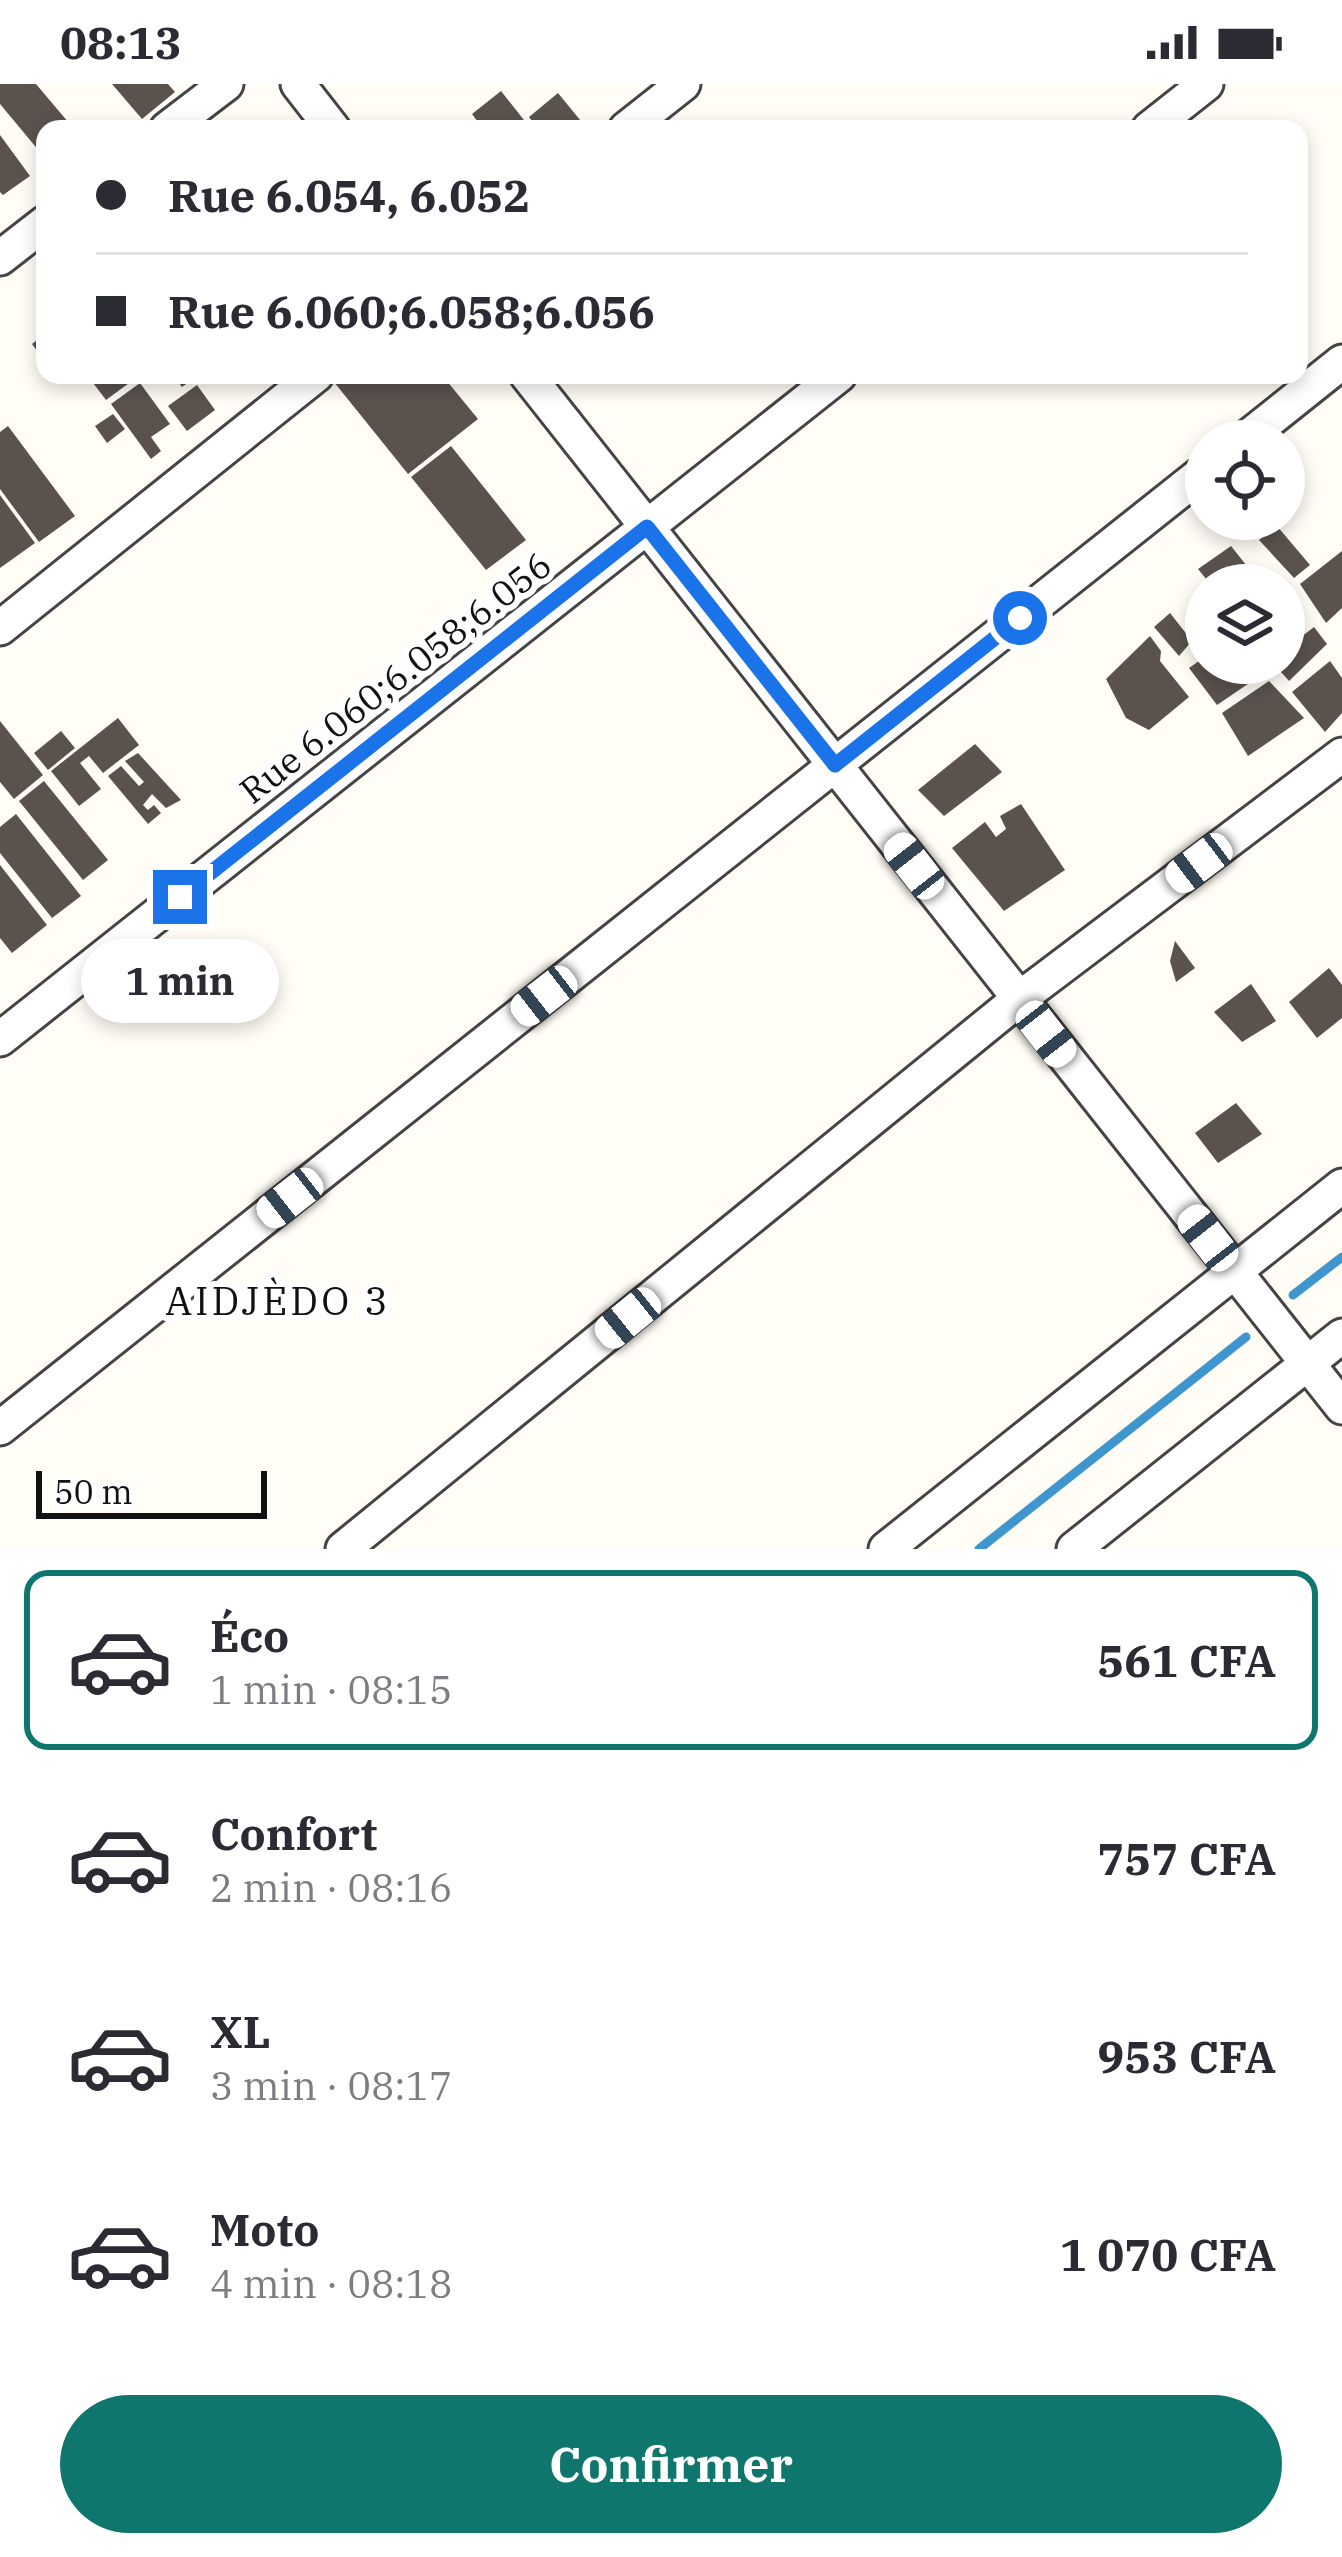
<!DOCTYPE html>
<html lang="fr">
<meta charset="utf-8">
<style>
body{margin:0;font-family:"IBM Plex Serif",serif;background:#f2f2f3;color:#2b2b33;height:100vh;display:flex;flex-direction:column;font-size:45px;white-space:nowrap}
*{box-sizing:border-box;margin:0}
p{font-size:39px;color:#7c7c81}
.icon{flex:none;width:66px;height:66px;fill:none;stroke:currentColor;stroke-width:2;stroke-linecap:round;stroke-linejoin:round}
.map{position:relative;height:1465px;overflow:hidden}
.drawer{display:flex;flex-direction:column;background:#fff;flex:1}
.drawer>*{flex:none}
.hud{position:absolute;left:36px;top:36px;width:1272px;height:264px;border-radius:24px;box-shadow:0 6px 18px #0003;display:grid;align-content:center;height:264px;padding:0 60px;background:#fff}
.tools{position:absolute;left:1185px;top:336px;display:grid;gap:24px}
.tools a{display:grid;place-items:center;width:120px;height:120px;border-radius:50%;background:#fff;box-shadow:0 6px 18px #0003;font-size:60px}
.scale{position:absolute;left:36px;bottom:30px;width:231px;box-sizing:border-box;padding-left:12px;border:6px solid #111;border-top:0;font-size:33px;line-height:42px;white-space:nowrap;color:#111;-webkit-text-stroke:9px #fff;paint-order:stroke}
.end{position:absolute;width:54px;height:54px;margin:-27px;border:15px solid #1a73e8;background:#fff;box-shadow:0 0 0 6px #fff}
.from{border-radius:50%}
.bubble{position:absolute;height:84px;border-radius:42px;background:#fff;box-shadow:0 6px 18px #0003;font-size:39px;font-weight:700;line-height:84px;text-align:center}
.car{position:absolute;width:36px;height:72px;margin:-36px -18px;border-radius:15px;box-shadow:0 0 9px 3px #0007;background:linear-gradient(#fff 24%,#345 0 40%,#fff 0 76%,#345 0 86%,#fff 0)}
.hud b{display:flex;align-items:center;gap:42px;height:114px;font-size:45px}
.hud b+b{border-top:3px solid #e1e1e2}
.hud i{width:30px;height:30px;background:#2b2b33}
ul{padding:21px 0 0;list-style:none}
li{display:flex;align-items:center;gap:36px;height:180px;margin:0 24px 18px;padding:0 36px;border:6px solid transparent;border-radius:24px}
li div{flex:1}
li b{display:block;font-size:45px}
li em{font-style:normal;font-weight:700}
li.selected{border-color:#0f766e}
li>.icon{width:108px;height:108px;stroke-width:1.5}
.button{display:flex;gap:24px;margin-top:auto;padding:24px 60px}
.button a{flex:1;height:138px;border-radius:72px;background:#0f766e;color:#fff;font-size:48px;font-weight:700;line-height:138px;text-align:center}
.status{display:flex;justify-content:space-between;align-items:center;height:84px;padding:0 60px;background:#fff;direction:ltr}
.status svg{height:33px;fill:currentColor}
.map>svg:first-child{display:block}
</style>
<div class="status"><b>08:13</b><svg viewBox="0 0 49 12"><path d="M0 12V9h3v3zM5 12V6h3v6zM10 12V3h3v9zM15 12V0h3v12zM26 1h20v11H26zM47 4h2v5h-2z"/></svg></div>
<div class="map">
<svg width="1342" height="1465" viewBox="0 0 1342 1465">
<rect width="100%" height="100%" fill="#fffdf5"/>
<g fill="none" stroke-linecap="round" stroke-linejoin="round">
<path stroke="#3f96cf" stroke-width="9" d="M1293,1211l49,-38
M979,1465l267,-212"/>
</g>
<path fill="#5a524d" d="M0,0h36l38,45h-29v29l-45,-54z
M112,0h56l7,8 -33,27z
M501,7l30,38h-48l-11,-15z
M558,9l27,33 -4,3h-43l-9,-12z
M0,51l30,41 -27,19 -3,-3z
M45,250v28l-13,-18z
M87,291h53l-34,25z
M173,291h26l-17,12z
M343,291h99l36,44 -70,55 -74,-92z
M140,299l30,41 -19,13 10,14 -10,8 -40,-55z
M197,301l18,25 -28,21 -19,-25z
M113,330l12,15 -18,14 -12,-17z
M8,342l67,90 -36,26 -39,-53v-57z
M451,362l75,94 -40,30 -75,-93z
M0,411l35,48 -35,25z
M1277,442l33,39 -16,13 -35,-38z
M1231,462l31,39h-51l-13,-16z
M1342,467v57l-16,15 -26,-39z
M1170,529l22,28 -13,15 -25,-29z
M1284,529l11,13 -11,13z
M1314,543l13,17 -38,37 -16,-18h11v-13z
M1150,552l11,15 -1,10 29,36 -40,33 -23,-12 -20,-39z
M1206,572v7h56l5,8 -50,34 -28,-37z
M1330,577l12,17v35l-17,19 -33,-40z
M1269,597l35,37 -56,38 -26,-43z
M118,634l21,27 -36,28 -14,-17 -9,7 21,26 -22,17 -28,-35z
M0,637l43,54 -29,24 -14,-17z
M61,647l14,17 -27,22 -14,-17z
M975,660l27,28 -58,44 -26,-26z
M138,669l43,47 -15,8 -14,-14 -9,11 5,5 6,-5 7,8 -13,11 -40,-48 13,-10 18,20 5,-4 -19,-21z
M44,697l64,79 -25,20 -64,-79z
M1021,720l44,66 -61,41 -52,-63 33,-26 11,15 10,-8 -6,-13z
M16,730l65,82 -29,22 -52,-65v-26z
M0,781l47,60 -35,28 -12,-15z
M1175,857l20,27 -19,14 -6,-21z
M1329,884l13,17v33l-25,20 -28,-36z
M1251,900l25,37 -34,21 -28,-30z
M1236,1019l26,31 -44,29 -23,-30z"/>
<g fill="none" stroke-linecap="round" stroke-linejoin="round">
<g stroke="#444" stroke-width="39">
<path id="minor" d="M298,0l35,45
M167,45l59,-45
M626,45l57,-45
M1149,45l57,-45
M0,174l45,-35
M527,291l815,1032
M1243,357l99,-79
M0,544l316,-253
M0,955l839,-664
M0,1344l1206,-958
M343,1465l676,-550 323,-244
M886,1465l456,-363
M1074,1465l268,-213"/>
</g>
<use href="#minor" stroke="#fff" stroke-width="33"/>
</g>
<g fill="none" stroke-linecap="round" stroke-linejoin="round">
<path stroke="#1a73e8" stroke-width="15" d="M180,813l467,-370 188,238 185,-147"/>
</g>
<g text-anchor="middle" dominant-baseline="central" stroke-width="12" stroke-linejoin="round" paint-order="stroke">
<g font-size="36" fill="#111" stroke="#fff">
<text transform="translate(395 593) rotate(-38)">Rue 6.060;6.058;6.056</text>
</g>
<g font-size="39" letter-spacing="3" fill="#111" stroke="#fff">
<text x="278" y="1216">AIDJÈDO 3</text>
</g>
</g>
</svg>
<div class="tools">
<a><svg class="icon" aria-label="locate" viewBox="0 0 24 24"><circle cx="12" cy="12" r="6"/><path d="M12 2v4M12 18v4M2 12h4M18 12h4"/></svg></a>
<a><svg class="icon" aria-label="layers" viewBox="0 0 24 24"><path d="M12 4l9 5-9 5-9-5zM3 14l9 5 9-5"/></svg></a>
</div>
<div class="scale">50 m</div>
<i class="end from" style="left:1020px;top:534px"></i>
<i class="end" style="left:180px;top:813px"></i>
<div class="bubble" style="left:81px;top:855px;width:198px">1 min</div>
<i class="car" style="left:1199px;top:779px;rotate:233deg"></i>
<i class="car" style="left:914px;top:782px;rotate:322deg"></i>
<i class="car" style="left:544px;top:912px;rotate:232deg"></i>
<i class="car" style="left:1046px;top:950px;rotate:142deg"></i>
<i class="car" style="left:290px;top:1114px;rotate:232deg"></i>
<i class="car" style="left:1208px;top:1154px;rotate:322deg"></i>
<i class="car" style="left:628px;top:1234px;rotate:231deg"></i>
<div class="hud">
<b><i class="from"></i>Rue 6.054, 6.052</b>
<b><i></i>Rue 6.060;6.058;6.056</b>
</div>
</div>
<section class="drawer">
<ul>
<li class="selected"><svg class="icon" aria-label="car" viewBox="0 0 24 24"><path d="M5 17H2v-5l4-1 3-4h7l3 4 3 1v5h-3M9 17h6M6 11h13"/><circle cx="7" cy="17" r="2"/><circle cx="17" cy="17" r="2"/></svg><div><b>Éco</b><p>1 min · 08:15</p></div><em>561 CFA</em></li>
<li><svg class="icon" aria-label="car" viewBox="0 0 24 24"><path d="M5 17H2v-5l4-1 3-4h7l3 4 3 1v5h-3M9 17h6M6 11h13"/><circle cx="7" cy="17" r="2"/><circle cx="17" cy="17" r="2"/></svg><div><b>Confort</b><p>2 min · 08:16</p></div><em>757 CFA</em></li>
<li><svg class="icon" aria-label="car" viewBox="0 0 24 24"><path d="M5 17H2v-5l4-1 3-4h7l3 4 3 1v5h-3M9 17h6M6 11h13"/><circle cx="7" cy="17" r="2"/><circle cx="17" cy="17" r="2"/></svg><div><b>XL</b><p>3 min · 08:17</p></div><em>953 CFA</em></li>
<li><svg class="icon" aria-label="car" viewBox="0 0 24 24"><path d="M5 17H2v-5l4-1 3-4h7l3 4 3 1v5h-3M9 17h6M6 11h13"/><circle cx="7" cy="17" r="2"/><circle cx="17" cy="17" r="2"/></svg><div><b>Moto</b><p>4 min · 08:18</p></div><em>1 070 CFA</em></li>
</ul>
<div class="button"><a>Confirmer</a></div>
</section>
